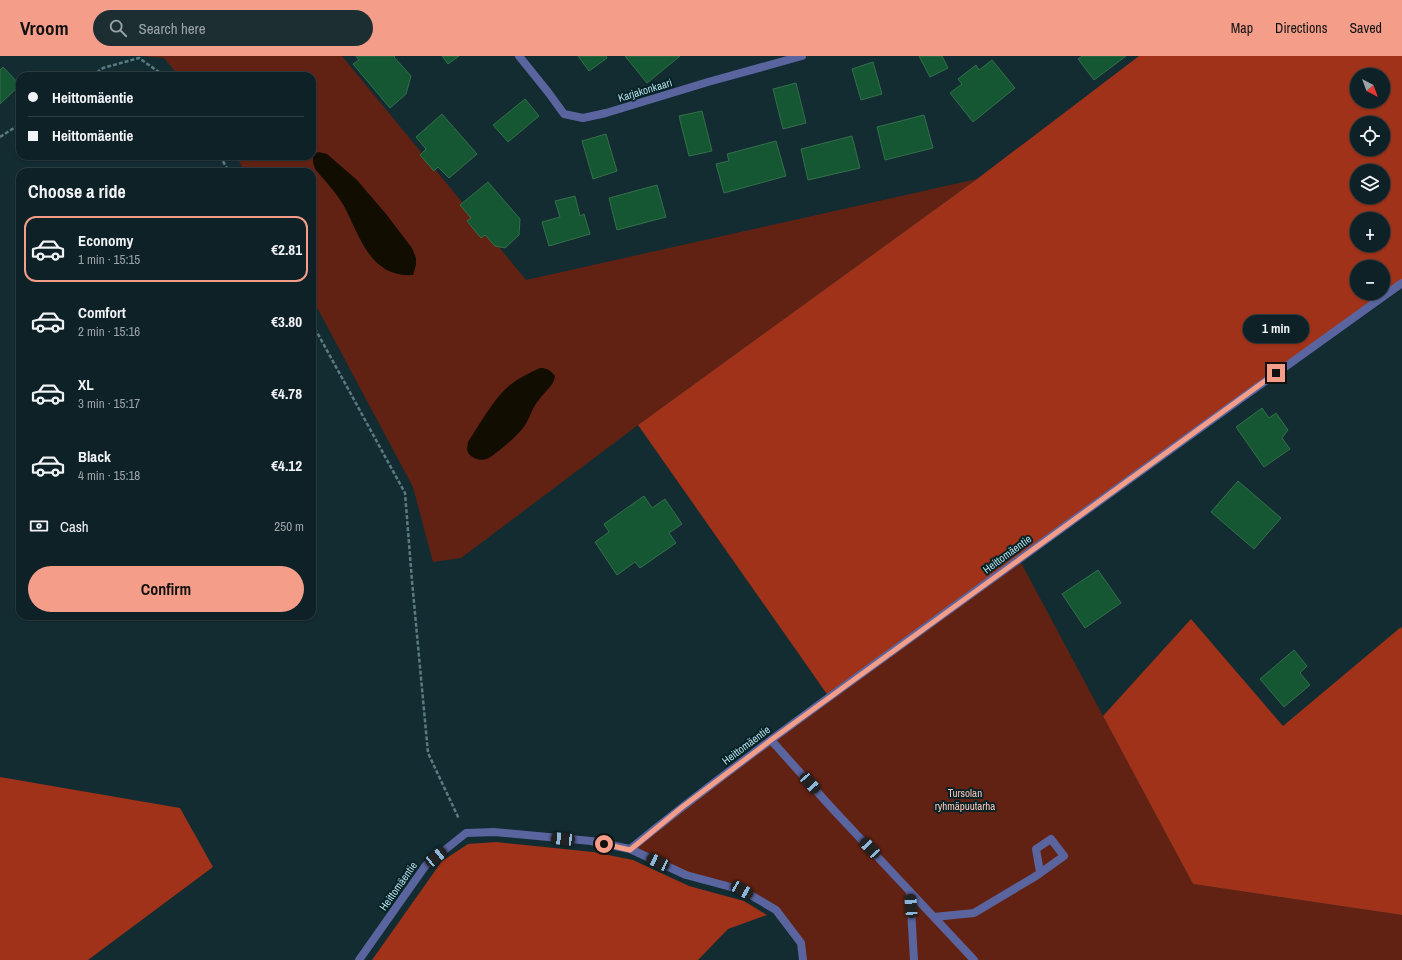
<!DOCTYPE html>
<meta charset="utf-8">
<style>
body{margin:0;font-family:"Archivo Narrow",sans-serif;background:#1c2e32;color:#f1f3f6;height:100vh;display:flex;flex-direction:column;font-size:15px;white-space:nowrap}
*{box-sizing:border-box;margin:0}
p{font-size:13px;color:#9ba3a7}
.icon{flex:none;width:22px;height:22px;fill:none;stroke:currentColor;stroke-width:2;stroke-linecap:round;stroke-linejoin:round}
.map{position:relative;flex:1;overflow:hidden}
.sheet{position:absolute;left:16px;top:112px;width:300px;height:452px;display:flex;flex-direction:column;background:#0e2126;border-radius:12px;box-shadow:0 1px 3px #0004,0 0 0 1px #2e3e43}
.sheet>*{flex:none}
.top-card{position:absolute;left:16px;top:16px;width:300px;height:88px;border-radius:12px;box-shadow:0 1px 3px #0004,0 0 0 1px #2e3e43;display:grid;align-content:center;height:88px;padding:0 12px;background:#0e2126}
.needle{width:26px;rotate:139deg}
.fabs{position:absolute;left:1350px;top:12px;display:grid;gap:8px}
.fabs a{display:grid;place-items:center;width:40px;height:40px;border-radius:50%;background:#0e2126;box-shadow:0 1px 3px #0004,0 0 0 1px #2e3e43;font-size:20px}
.end{position:absolute;width:18px;height:18px;margin:-9px;border:5px solid #f49e89;background:#111;box-shadow:0 0 0 2px #111}
.from{border-radius:50%}
.bubble{position:absolute;height:28px;border-radius:14px;background:#0e2126;box-shadow:0 1px 3px #0004,0 0 0 1px #2e3e43;font-size:13px;font-weight:700;line-height:28px;text-align:center}
.car{position:absolute;width:12px;height:24px;margin:-12px -6px;border-radius:5px;box-shadow:0 0 3px 1px #0007;background:linear-gradient(#222 24%,#8ab4d8 0 40%,#222 0 76%,#8ab4d8 0 86%,#222 0)}
.top-card b{display:flex;align-items:center;gap:14px;height:38px;font-size:15px}
.top-card b+b{border-top:1px solid #2e3e43}
.top-card i{width:10px;height:10px;background:#f1f3f6}
ul{padding:0;list-style:none}
li{display:flex;align-items:center;gap:12px;height:66px;margin:0 8px 6px;padding:0 4px;border:2px solid transparent;border-radius:12px}
li div{flex:1}
li b{display:block;font-size:15px}
li em{font-style:normal;font-weight:700}
li.selected{border-color:#f49e89}
li>.icon{width:36px;height:36px;stroke-width:1.5}
h2{padding:0 12px;font-size:18px;line-height:48px}
.pay{display:flex;align-items:center;gap:10px;height:44px;padding:0 12px;font-size:15px}
.pay p{margin-inline-start:auto}
.primary-button{display:flex;gap:8px;margin-top:auto;padding:8px 12px}
.primary-button a{flex:1;height:46px;border-radius:24px;background:#f49e89;color:#111;font-size:16px;font-weight:700;line-height:46px;text-align:center}
header{display:flex;align-items:center;gap:24px;box-sizing:border-box;height:56px;padding:0 20px;background:#f49e89;color:#111}
header strong{font-size:19px}
nav{display:flex;gap:22px;margin-inline-start:auto;font-size:14px}
.search{width:280px;height:36px;background:#1c2e32;display:flex;align-items:center;gap:10px;box-sizing:border-box;padding:0 14px;border-radius:22px;color:#9ba3a7;font-size:15px}
.map>svg:first-child{display:block}
</style>
<header>
<strong>Vroom</strong>
<div class="search"><svg class="icon" aria-label="search" viewBox="0 0 24 24"><circle cx="10" cy="10" r="6"/><path d="M15 15l6 6"/></svg>Search here</div>
<nav><a>Map</a><a>Directions</a><a>Saved</a></nav>
</header>
<div class="map">
<svg width="1402" height="904" viewBox="0 0 1402 904">
<rect width="100%" height="100%" fill="#122c32"/>
<path fill="#622213" d="M142,0h200l184,224 451,-101 -339,246 -177,133 -28,4 -20,-75 -101,-189v-126h-67l-9,-16h76v-80h-133l-15,-18z
M1019,503l174,325 209,31v45h-598l-3,-17 -25,-33 -34,-20 -56,-15 -56,-26z"/>
<path fill="#9f3218" fill-rule="evenodd" d="M1139,0h263v227l-573,414 -191,-272 339,-246zM1357,19h26v26h-26zM1357,67h26v26h-26zM1357,115h26v26h-26zM1357,163h26v26h-26zM1357,211h26v26h-26z
M1191,563l92,107 118,-99 1,2v286l-209,-31 -90,-168z
M0,721l180,31 33,59 -125,93h-88z
M496,786l97,10 40,8 56,26 55,15 23,14 -39,14 -30,31h-326l70,-99 26,-17z"/>
<path fill="#110d01" d="M318,96l9,2 30,26 29,34 26,34 4,10v7l-3,10c-43,3 -53,-39 -69,-69 -8,-14 -19,-25 -29,-37l-2,-7v-7z
M540,312c7,0 10,2 15,8 -1,10 -12,17 -17,25 -6,7 -8,17 -13,24 -5,9 -28,28 -36,33 -6,3 -13,2 -18,-2 -5,-4 -4,-8 -3,-14 11,-17 27,-45 42,-57 9,-7 19,-12 30,-17z"/>
<path fill="#165733" stroke="#346f4b" d="M356,0h39l-1,1 17,19 -5,18 -16,14 -37,-44 6,-4z
M442,0h17l-11,8z
M578,0h28l1,2 -18,13z
M625,0h55l-33,27z
M919,0h23l6,12 -18,9z
M1082,0h44l-32,24 -16,-21z
M992,4l23,28 -42,34 -23,-29 12,-9 -4,-5 18,-14 3,5z
M873,6l9,32 -21,6 -9,-31z
M3,11l17,18 -20,19v-34z
M796,27l10,40 -23,6 -10,-40z
M525,43l14,17 -31,26 -15,-17z
M702,55l10,40 -23,5 -10,-40z
M442,58l35,40 -28,24 -11,-11 -4,4 -14,-16 6,-6 -10,-12z
M924,59l9,33 -48,12 -8,-33z
M606,78l11,37 -24,8 -11,-38z
M852,80l8,32 -52,12 -7,-31z
M776,85l10,35 -62,17 -8,-29 13,-3 -2,-7z
M488,126l32,37 -1,16 -14,13 -10,-2 -10,-11 -4,3 -14,-17 4,-3 -11,-13z
M657,129l9,32 -49,13 -8,-32z
M575,140l5,20 4,-2 6,20 -41,12 -7,-24 18,-5 -5,-16z
M1262,352l7,10 7,-5 12,17 -6,8 8,11 -26,18 -28,-40z
M1238,425l43,37 -27,31 -43,-37z
M644,440l8,12 13,-9 17,25 -13,9 7,10 -36,25 -5,-6 -18,13 -22,-33 14,-10 -5,-8z
M1098,514l23,33 -36,25 -23,-34z
M1294,594l13,16 -7,7 10,12 -26,22 -24,-28z"/>
<g fill="none" stroke-linecap="round" stroke-linejoin="round">
<path stroke="#5a7a82" stroke-width="2.5" stroke-dasharray="4 2" stroke-linecap="butt" d="M92,20l11,-8 36,-10 20,14 4,4
M0,81l20,-13
M220,100l9,16
M312,267l93,170 7,88 16,172 31,66"/>
<path stroke="#5a65a0" stroke-width="8" d="M771,684l58,65 145,155
M910,836l4,68
M934,861l40,-4 62,-37 28,-20 -13,-17 -15,10 4,23"/>
<path stroke="#5a65a0" stroke-width="8" d="M519,0l29,36 16,22 19,4 23,-5 102,-31 94,-26
M630,793c99,-81 204,-155 308,-231 154,-112 309,-224 464,-335
M359,904l67,-95 40,-32 28,-1 97,9 39,8 56,26 56,15 34,20 25,33 2,17"/>
</g>
<g fill="none" stroke-linecap="round" stroke-linejoin="round">
<path stroke="#f49e89" stroke-width="5" d="M604,788l26,6 51,-42 90,-68 505,-367"/>
</g>
<g text-anchor="middle" dominant-baseline="central" stroke-width="4" stroke-linejoin="round" paint-order="stroke">
<g font-size="11" fill="#b6dde7" stroke="#072328">
<text transform="translate(645 34) rotate(-17)">Karjakonkaari</text>
<text transform="translate(1007 498) rotate(-36)">Heittomäentie</text>
<text transform="translate(746 689) rotate(-37)">Heittomäentie</text>
<text transform="translate(398 830) rotate(-55)">Heittomäentie</text>
</g>
<g font-size="11" fill="#fec3b4" stroke="#072328">
<text x="965" y="737">Tursolan<tspan x="965" dy="13">ryhmäpuutarha</tspan></text>
</g>
</g>
</svg>
<div class="fabs">
<a><svg class="needle" viewBox="-14 -14 28 28"><path d="M0-13l5 13h-10z" fill="#e53935"/><path d="M0 13l5-13h-10z" fill="#9ba3a7"/></svg></a>
<a><svg class="icon" aria-label="locate" viewBox="0 0 24 24"><circle cx="12" cy="12" r="6"/><path d="M12 2v4M12 18v4M2 12h4M18 12h4"/></svg></a>
<a><svg class="icon" aria-label="layers" viewBox="0 0 24 24"><path d="M12 4l9 5-9 5-9-5zM3 14l9 5 9-5"/></svg></a>
<a>+</a>
<a>−</a>
</div>
<i class="end from" style="left:604px;top:788px"></i>
<i class="end" style="left:1276px;top:317px"></i>
<div class="bubble" style="left:1243px;top:259px;width:66px">1 min</div>
<i class="car" style="left:810px;top:727px;rotate:138deg"></i>
<i class="car" style="left:563px;top:783px;rotate:276deg"></i>
<i class="car" style="left:870px;top:792px;rotate:317deg"></i>
<i class="car" style="left:436px;top:801px;rotate:51deg"></i>
<i class="car" style="left:658px;top:806px;rotate:295deg"></i>
<i class="car" style="left:742px;top:834px;rotate:120deg"></i>
<i class="car" style="left:911px;top:850px;rotate:356deg"></i>
<div class="top-card">
<b><i class="from"></i>Heittomäentie</b>
<b><i></i>Heittomäentie</b>
</div>
<section class="sheet">
<h2>Choose a ride</h2>
<ul>
<li class="selected"><svg class="icon" aria-label="car" viewBox="0 0 24 24"><path d="M5 17H2v-5l4-1 3-4h7l3 4 3 1v5h-3M9 17h6M6 11h13"/><circle cx="7" cy="17" r="2"/><circle cx="17" cy="17" r="2"/></svg><div><b>Economy</b><p>1 min · 15:15</p></div><em>€2.81</em></li>
<li><svg class="icon" aria-label="car" viewBox="0 0 24 24"><path d="M5 17H2v-5l4-1 3-4h7l3 4 3 1v5h-3M9 17h6M6 11h13"/><circle cx="7" cy="17" r="2"/><circle cx="17" cy="17" r="2"/></svg><div><b>Comfort</b><p>2 min · 15:16</p></div><em>€3.80</em></li>
<li><svg class="icon" aria-label="car" viewBox="0 0 24 24"><path d="M5 17H2v-5l4-1 3-4h7l3 4 3 1v5h-3M9 17h6M6 11h13"/><circle cx="7" cy="17" r="2"/><circle cx="17" cy="17" r="2"/></svg><div><b>XL</b><p>3 min · 15:17</p></div><em>€4.78</em></li>
<li><svg class="icon" aria-label="car" viewBox="0 0 24 24"><path d="M5 17H2v-5l4-1 3-4h7l3 4 3 1v5h-3M9 17h6M6 11h13"/><circle cx="7" cy="17" r="2"/><circle cx="17" cy="17" r="2"/></svg><div><b>Black</b><p>4 min · 15:18</p></div><em>€4.12</em></li>
</ul>
<div class="pay"><svg class="icon" aria-label="cash" viewBox="0 0 24 24"><path d="M3 7h18v10H3z"/><circle cx="12" cy="12" r="2"/></svg>Cash<p>250 m</p></div>
<div class="primary-button"><a>Confirm</a></div>
</section>
</div>
